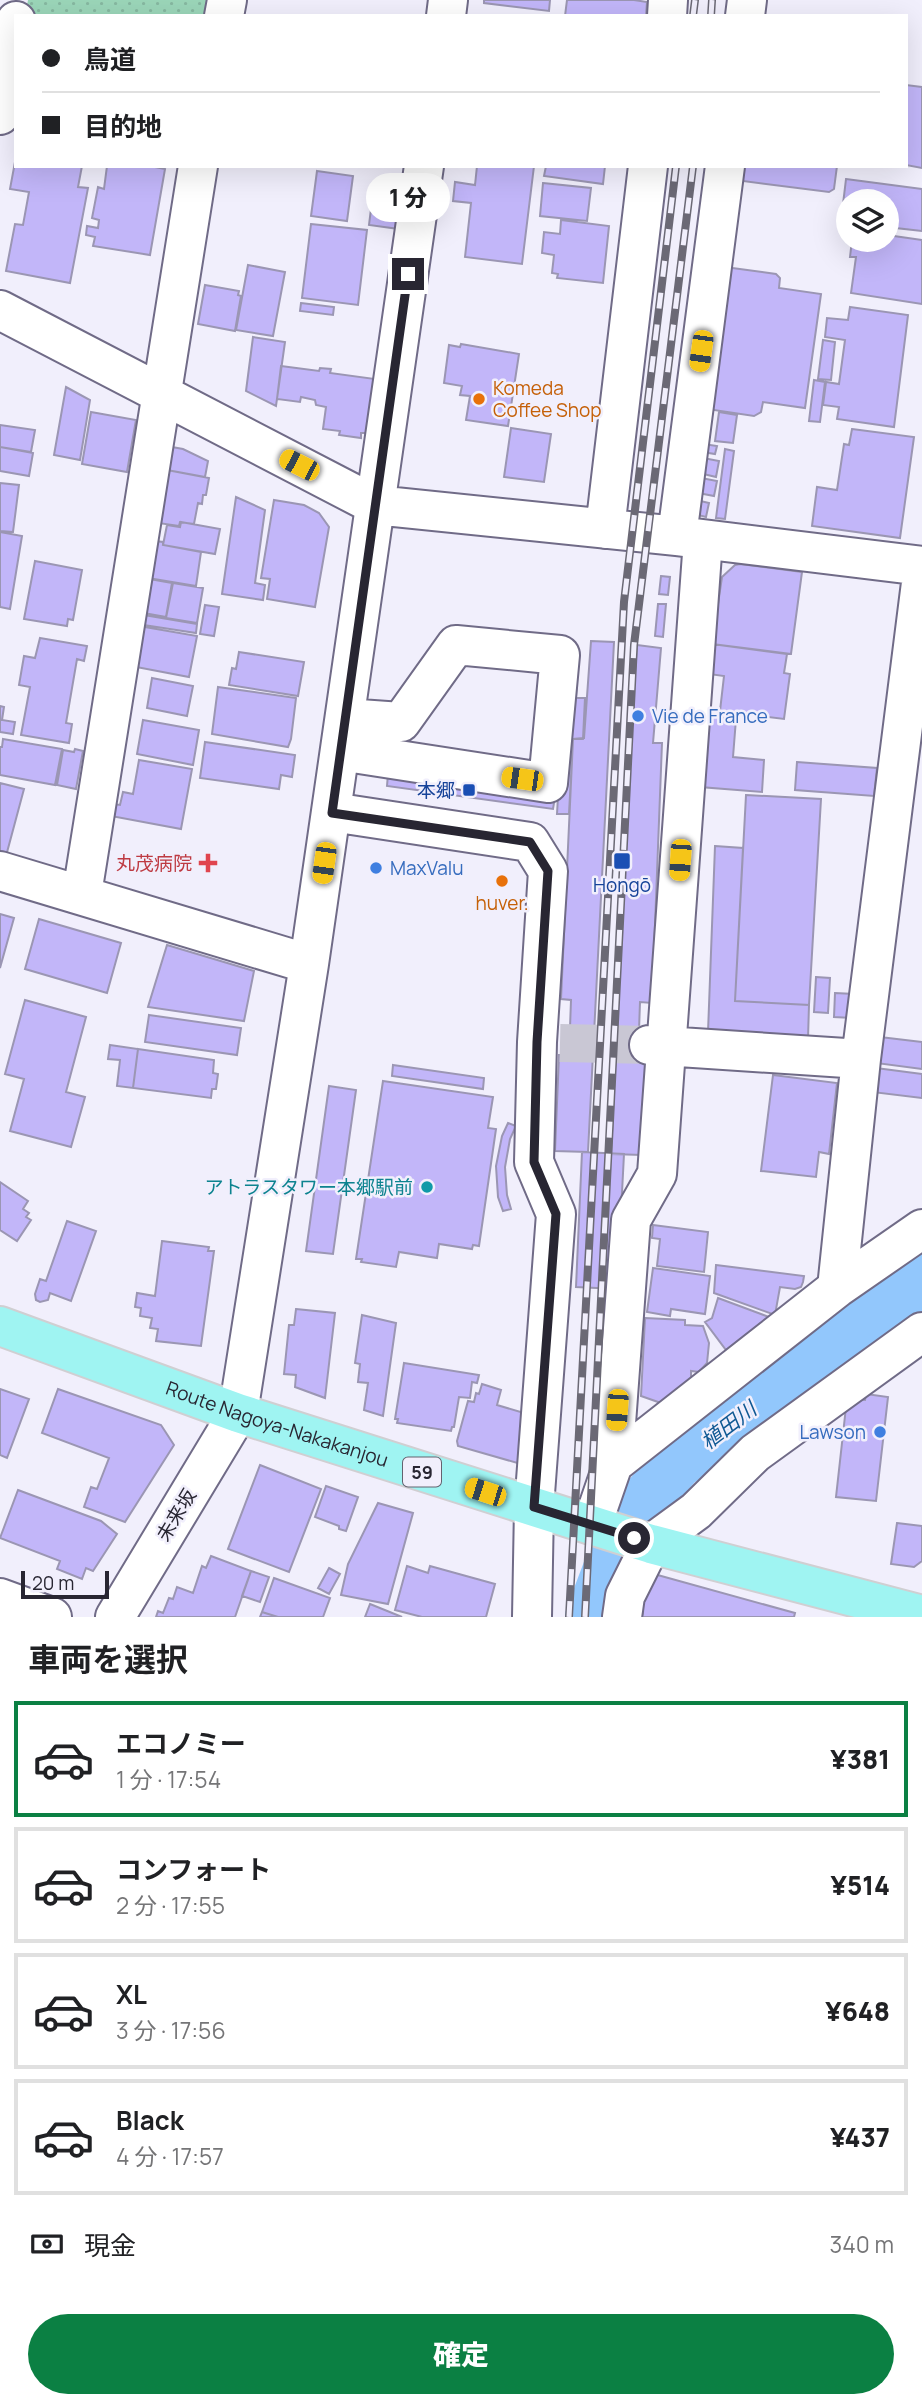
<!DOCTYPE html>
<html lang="ja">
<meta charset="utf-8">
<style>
body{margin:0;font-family:Manrope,"Noto Sans JP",sans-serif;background:#f2f2f2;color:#202124;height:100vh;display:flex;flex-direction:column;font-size:26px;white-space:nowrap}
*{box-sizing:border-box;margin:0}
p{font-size:23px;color:#757577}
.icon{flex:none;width:38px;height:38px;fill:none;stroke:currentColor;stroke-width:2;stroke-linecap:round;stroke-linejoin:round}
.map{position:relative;height:1617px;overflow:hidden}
.drawer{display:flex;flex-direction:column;background:#fff;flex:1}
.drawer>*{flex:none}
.top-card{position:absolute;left:14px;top:14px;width:894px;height:154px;border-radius:0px;box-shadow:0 7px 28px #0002;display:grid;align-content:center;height:154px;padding:0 28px;background:#fff}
.tools{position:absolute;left:836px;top:189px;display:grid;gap:14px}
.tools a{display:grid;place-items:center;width:63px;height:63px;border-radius:50%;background:#fff;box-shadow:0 7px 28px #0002;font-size:35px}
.scale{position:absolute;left:21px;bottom:18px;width:88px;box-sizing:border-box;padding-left:7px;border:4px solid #282632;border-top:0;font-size:19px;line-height:24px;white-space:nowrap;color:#282632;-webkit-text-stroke:5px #f1effc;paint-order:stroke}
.end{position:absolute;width:32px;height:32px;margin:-16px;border:9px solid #282632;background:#fff;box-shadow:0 0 0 4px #fff}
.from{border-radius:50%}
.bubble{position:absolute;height:49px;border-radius:24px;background:#fff;box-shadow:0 7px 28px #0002;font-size:23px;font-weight:800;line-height:49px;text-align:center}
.car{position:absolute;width:21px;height:42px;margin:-21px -10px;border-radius:9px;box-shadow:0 0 5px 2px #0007;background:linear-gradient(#f5c518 24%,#345 0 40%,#f5c518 0 76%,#345 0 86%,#f5c518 0)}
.top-card b{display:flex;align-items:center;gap:24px;height:66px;font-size:26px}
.top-card b+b{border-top:2px solid #e0e0e0}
.top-card i{width:18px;height:18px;background:#202124}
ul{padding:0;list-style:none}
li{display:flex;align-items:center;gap:21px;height:116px;margin:0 14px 10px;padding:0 14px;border:4px solid #e0e0e0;border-radius:0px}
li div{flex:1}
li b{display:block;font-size:26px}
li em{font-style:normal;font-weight:800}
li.current{border-color:#0b8043}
li>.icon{width:63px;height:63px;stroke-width:1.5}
h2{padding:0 28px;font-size:32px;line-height:84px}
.pay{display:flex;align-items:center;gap:18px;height:77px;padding:0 28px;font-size:26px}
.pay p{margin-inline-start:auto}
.primary-button{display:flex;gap:14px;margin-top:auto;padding:14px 28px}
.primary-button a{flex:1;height:80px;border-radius:42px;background:#0b8043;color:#fff;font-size:28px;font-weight:800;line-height:80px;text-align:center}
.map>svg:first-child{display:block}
</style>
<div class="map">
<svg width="922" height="1617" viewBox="0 0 922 1617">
<defs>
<pattern id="park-dots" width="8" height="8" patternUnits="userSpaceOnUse" patternTransform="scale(1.75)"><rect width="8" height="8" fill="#9bd6b9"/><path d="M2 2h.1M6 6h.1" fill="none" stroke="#86b8a0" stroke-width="1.8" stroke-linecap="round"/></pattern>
</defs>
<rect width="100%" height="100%" fill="#f1effc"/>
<path fill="url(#park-dots)" d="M28,0h191l-3,16h-191z"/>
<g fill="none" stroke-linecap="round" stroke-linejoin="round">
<path stroke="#92c7fc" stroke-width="52" d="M591,1617l35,-93 50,-60 246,-184"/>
</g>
<path fill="#c2b6f9" stroke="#9b96b3" stroke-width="2" d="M484,0h66l-1,11 -65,-8z
M567,0h67l13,2 -1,14h-81z
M906,85l16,2v81l-16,-3z
M15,162l1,4h66l-4,21 10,1 -18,95 -64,-12 9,-47 8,1 6,-33 -19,-3z
M107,166h43l15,3 -15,86 -57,-9 2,-9 -9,-2 1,-9 11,2 1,-8 -7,-2 6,-31 6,2z
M477,166h57l-12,98 -57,-7 6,-54 -18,-2 2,-19 20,3z
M546,166h59l-2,18 -59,-8z
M736,166h101l-3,23 -5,3 -94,-12z
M317,171l36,5 -6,45 -36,-5z
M846,179l76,10v42l-35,-4v-26h-38v21l-8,-1z
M543,183l48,5 -4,33 -47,-5z
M371,209l29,4 -1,16 -30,-4z
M561,220l48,6 -6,57 -46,-5 1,-4 -6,-1 2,-18 -12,-2 2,-21 16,2z
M311,224l56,6 -9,75 -56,-7z
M887,235l35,5v64l-71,-11 5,-36h-6l2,-17h35z
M248,265l37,7 -12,64 -37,-6z
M725,267l51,7 4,4 -1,10 42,6 -16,114 -42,-6 -2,10 -7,4 -47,-7z
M205,285l34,6 -1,4 3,1 -6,35 -37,-7z
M301,303l33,4 -1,8 -33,-4z
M850,307l58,8 -14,112 -57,-8 2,-12 -16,-2 3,-23 13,2 6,-44 -20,-3 2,-19 21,2z
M253,337l32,5 -9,64 -30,-15z
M823,340l12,2 -4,38 -13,-1z
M461,344l58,10 -11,72 -42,-6 4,-24 -10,-1 2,-9 -18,-3 5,-38 11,2z
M281,366l38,5 1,-3 11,1 -1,4 45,6 -7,54h-7v5l-22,-3 1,-4 -17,-2 3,-22 -10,-2 -1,-5 -14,-3 -1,5 -23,-3z
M814,380l11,2 -5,40 -11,-1z
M66,387l24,13 -10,60 -26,-5z
M91,412l45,8 -9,52 -45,-8z
M719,412l18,3 -4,28 -18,-2z
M0,425l35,5 -4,22 -31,-5z
M511,428l40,6 -7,48 -40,-5z
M852,429l62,8 -14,101 -88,-12 5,-39 20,3 7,-46 5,1z
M697,443l20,3 -2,8 -19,-3z
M0,447l33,6 -4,23 -29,-5z
M172,447l11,2 25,12 -3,16 -38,-7z
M725,449l9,2 -9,68 -9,-1z
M698,457l21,4 -3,16 -21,-5z
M167,470l42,8 -3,17h-3l-1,9 -4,-1 -4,21 -14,-2 -1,4 -21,-3z
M696,477l21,4 -3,15 -21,-4z
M0,483l19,2 -6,47 -13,-1z
M236,497l29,13 -10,73 10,2 -2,15 -41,-6z
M692,499l17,4 -3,14 -8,-2z
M274,500l30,5 15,8 10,14 -14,80 -48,-8 3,-20 -9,-1z
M181,522l39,7 -5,25 -52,-9 4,-20 13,2z
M0,532l22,4 -12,73 -10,-2z
M155,541l8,1v3l38,7 -5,34 -48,-8z
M35,561l47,9 -9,50 -5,-1 -1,7 -43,-7z
M740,564l62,8 -11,82 -79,-10 10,-67 13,-12z
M661,576l9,1 -2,18 -9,-1z
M144,578l28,5 -6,34 -28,-5z
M173,583l30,5 -6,35 -31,-5z
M658,604h8l-3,33 -8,-1z
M205,605l14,2 -5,29 -14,-2z
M138,614l59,10 -1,9 -59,-9z
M139,626l58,10 -8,41 -58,-11z
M40,638l47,8 -3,15 -7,-2 -11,64 6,1 -3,19 -48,-8 9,-48 -11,-2 5,-29 11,2z
M591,641l23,1 -26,510 -33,-1 4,-96h10l2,-55 -10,-1 12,-260 11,-1z
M712,644l75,10 -3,19 6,1 -6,45 -64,-8 4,-35 -15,-2z
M637,645l24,3 -8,95h9l-10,260 -12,-1 -2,57 9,1 -5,95 -31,-1 20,-427z
M239,652l65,10 -6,34 -69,-11 3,-17 4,1z
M565,676h12l-1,22h9l-2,41h-10l-4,75h-12z
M152,678l41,8 -6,30 -40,-8z
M218,687l78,11 -5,41 -3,8 -76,-13z
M0,706l4,1 -2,13 13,2 -2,12 -13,-2z
M705,716l31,3 -3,38 31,3 -2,32 -62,-5z
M143,720l56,10 -6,35 -56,-11z
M3,739l59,10 -7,36 -55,-10v-28h2z
M205,742l90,13 -3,22 -11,-2 -2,14 -79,-11z
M75,749l8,2 -7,38 -19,-4 6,-35 11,2z
M139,760l53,9 -11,60 -70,-13 2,-12 7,1 3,-13 10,2z
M797,762l80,6 -3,28 -79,-6z
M388,774l167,23 -2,12 -166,-23z
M0,783l24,6 -18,67 -6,-1z
M746,795l75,4 -12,206 -74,-4z
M715,846l28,2 -8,153 74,4 -1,34 -100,-7z
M0,914l14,4 -14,50z
M39,919l82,24 -14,50 -82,-24z
M167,945l87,26 -10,50 -96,-14z
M816,977l14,1 -2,35 -14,-1z
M835,993l19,1 -2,24 -18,-1z
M25,1000l61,17 -20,75 19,5 -14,50 -61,-16 14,-52 -19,-5z
M149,1015l92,13 -4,27 -92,-13z
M880,1037l42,5v27l-46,-6z
M110,1045l28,4 -5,39 -16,-2 3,-26 -12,-1z
M138,1049l76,11 -1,13 5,1 -2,15h-4l-1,9 -78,-10z
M393,1065l91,13 -1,11 -91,-13z
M876,1068l46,6v24l-50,-6z
M773,1075l64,8 -8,71 -10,-2 -3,25 -55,-6z
M383,1081l110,16 -5,31 8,1 -17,117 -6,-1 -1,4 -33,-5 -2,14 -38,-6 -3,15 -35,-5 1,-3h-6z
M329,1086l27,4 -23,164 -27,-3z
M508,1123l8,3 -6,13 -5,28 2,28 4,14 -8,2 -5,-14 -2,-31 6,-30z
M582,1152l42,2 -7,135 -41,-2z
M0,1182l28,19 -5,8 6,4 -3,4 5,3 -14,21 -17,-11z
M67,1221l29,10 -25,70 -21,-8 -2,7 -8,2 -4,-2 -1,-6 5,-15 6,2z
M653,1225l55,7 -4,40 -47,-6 3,-27 -8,-1z
M162,1241l47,6 -1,4h6l-13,95 -45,-5 2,-12 -8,-1 2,-10 -12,-2 1,-8 -6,-1 2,-14 18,3z
M716,1265l88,11 -1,6 -2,5 -6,2 -15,-2 -5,28 -61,-22z
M653,1268l57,8 -5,38 -34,-5 -1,7 -23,-4z
M718,1298l51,19 -43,33 -21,-28 7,-4z
M296,1309l39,4 -10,85 -30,-11 1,-12 -12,-1 5,-49h5z
M362,1315l34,8 -13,93 -19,-6 4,-27 -10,-1 2,-18 -5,-1z
M645,1318l40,2v5l18,1 6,17 -2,20 -8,9 -8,-1v7l-30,25 -20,-7z
M404,1363l75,12 -2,8 -5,-1 -2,16 -11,-1 -5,30h-2l-1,4 -54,-8 1,-4h-3z
M482,1384l19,6 -4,15 37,11 -13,48 -63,-18 -1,-5 11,-40 6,1 2,-9 3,1z
M0,1389l29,10 -22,59 -7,-3z
M58,1389l103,36 13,20 -49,77 -41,-15 7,-20 6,2 12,-31 -67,-25z
M866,1394l22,3 -12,104 -40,-4 11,-99 18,2z
M260,1465l61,24 -32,83 -61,-23z
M326,1486l32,11 -12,34 -7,-2v-3l-24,-9z
M18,1490l83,31 16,13 -24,37 -7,-3 -4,11 -25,-10 3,-8 -60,-23z
M378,1503l35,10 -25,91 -47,-9 7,-31z
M897,1523l25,3v35l-8,6 -23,-3z
M211,1556l40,15 -16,46h-79l2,-6 5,2 6,-15 4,1 4,-12 16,6 9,-27 4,2z
M407,1566l21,7 2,-7 65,18 -9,33h-64l-27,-7z
M329,1568l11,6 -11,20 -11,-6z
M251,1571l18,6 -9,25 -18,-6z
M654,1574l141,39 -1,4h-152l1,-5 -8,-2z
M274,1578l56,20 -7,19h-45l-16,-5z
M370,1604l32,13h-37z
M262,1612l16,5h-18z"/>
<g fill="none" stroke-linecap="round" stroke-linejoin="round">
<path stroke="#c9c7d4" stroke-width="38" stroke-dasharray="38 19" stroke-linecap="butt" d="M560,1043l89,2"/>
<g stroke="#706b87" stroke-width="42">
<path id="minor" d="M224,16l3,-16
M446,16l2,-16
M667,16l1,-16
M745,16l2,-16
M0,115l16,-94
M0,310l375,195 302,31 245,30
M605,529l43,-363
M677,536l48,-370
M340,751l208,32 12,-128 -104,-10 -55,77 -56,-4
M332,812l198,30 18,29 -11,171 -3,120 22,52 -22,293 -2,110
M0,871l309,93
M82,894l116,-728
M649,1045l212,14
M837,1288l24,-229 61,-484
M613,1464l224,-176 85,-59
M592,1525l21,-61 18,-244 26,-46 46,-634
M0,1598l52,19
M115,1617l123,-204 71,-449 115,-798
M622,1617l3,-21 26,-52 45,-33 59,-58 167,-121"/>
</g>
<g stroke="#d0cfd2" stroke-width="42">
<g id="major">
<path id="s1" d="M0,1326l238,87 413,131 271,71"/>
</g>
</g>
<use href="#minor" stroke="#fff" stroke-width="38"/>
<use href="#major" stroke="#9ff4f2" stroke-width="38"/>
<g stroke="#6b6975" stroke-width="8">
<path id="rail" d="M693,16l2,-16
M711,16l1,-16
M569,1617l55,-1015 52,-436
M585,1617l49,-972 59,-479"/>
</g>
<use href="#rail" stroke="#f1effc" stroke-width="5" stroke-dasharray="16" stroke-linecap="butt"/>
</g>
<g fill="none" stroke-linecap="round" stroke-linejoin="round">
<path stroke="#282632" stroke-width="9" d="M408,274l-76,539 198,29 18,29 -11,171 -3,120 22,52 -22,293 100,31"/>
</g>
<g fill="#e8710a" stroke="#f1effc" stroke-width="2.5">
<circle cx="479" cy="399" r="7"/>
<circle cx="502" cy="881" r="7"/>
</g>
<g fill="#3f7fe0" stroke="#f1effc" stroke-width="2.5">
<circle cx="638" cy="716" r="7"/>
<circle cx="376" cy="868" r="7"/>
<circle cx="880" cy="1432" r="7"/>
</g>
<g fill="#1a4fb4" stroke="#f1effc" stroke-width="2.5">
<rect x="462" y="783" width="14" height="14" rx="3.5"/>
<rect x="613" y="852" width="18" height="18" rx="3.5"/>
</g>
<path fill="#e0444e" stroke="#f1effc" stroke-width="2.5" d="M204.5 852.5h7v7h7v7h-7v7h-7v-7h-7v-7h7z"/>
<circle fill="#0f9aa8" stroke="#f1effc" stroke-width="2.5" cx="427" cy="1187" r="7"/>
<g text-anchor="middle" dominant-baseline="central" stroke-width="5" stroke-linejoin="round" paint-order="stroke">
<rect fill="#f1effc" stroke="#64626f" stroke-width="2" x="403" y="1457.5" width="38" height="29" rx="5"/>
<g font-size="18" font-weight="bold" fill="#282632">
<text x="422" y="1472">59</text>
</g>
<g font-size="19" fill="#c56008" stroke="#f1effc" text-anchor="start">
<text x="493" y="388">Komeda<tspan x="493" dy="22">Coffee Shop</tspan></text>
<text x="502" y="903" text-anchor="middle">huver.</text>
</g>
<g font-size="19" fill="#366cbe" stroke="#f1effc" text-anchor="start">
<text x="652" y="716">Vie de France</text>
<text x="390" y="868">MaxValu</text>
<text x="866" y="1432" text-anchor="end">Lawson</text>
</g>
<g font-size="19" fill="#164399" stroke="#f1effc" text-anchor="end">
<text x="455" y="790">本郷</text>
<text x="622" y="885" text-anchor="middle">Hongō</text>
</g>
<g font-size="19" fill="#be3a42" stroke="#f1effc" text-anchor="end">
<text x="192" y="863">丸茂病院</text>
</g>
<g font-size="19" fill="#0d838f" stroke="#f1effc" text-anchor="end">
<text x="413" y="1187">アトラスタワー本郷駅前</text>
</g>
<g font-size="19" fill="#282632" stroke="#f1effc">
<text stroke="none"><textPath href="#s1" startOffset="294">Route Nagoya-Nakakanjou</textPath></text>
<text transform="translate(176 1515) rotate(-59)">未来坂</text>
</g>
<g font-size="21" font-style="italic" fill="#105994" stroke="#f1effc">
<text transform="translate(728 1425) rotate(-37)">植田川</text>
</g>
</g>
</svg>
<div class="tools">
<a><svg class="icon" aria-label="layers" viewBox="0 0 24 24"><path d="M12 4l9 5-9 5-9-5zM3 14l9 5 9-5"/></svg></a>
</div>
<div class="scale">20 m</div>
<i class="end from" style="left:634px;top:1538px"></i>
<i class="end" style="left:408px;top:274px"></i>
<div class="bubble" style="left:366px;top:173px;width:84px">1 分</div>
<i class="car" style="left:701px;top:351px;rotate:188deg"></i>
<i class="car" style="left:299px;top:465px;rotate:297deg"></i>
<i class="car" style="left:522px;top:779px;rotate:278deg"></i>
<i class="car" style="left:680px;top:860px;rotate:184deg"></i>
<i class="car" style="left:324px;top:863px;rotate:188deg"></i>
<i class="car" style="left:617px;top:1410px;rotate:184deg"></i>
<i class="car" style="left:485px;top:1492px;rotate:288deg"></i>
<div class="top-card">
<b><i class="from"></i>鳥道</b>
<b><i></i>目的地</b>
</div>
</div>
<section class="drawer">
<h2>車両を選択</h2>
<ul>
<li class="current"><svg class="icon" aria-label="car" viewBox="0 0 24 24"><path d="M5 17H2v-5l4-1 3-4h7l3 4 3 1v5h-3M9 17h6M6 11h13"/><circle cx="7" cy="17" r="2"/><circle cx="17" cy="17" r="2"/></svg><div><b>エコノミー</b><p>1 分 · 17:54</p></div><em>¥381</em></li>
<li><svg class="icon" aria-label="car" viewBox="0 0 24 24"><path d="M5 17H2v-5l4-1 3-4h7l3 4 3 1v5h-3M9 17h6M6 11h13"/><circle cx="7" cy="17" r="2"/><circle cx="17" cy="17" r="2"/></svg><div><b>コンフォート</b><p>2 分 · 17:55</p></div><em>¥514</em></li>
<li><svg class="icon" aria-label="car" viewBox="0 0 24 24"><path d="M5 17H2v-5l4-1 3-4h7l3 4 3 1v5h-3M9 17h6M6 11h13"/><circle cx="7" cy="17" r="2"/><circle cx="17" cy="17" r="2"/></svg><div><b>XL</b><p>3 分 · 17:56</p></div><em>¥648</em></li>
<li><svg class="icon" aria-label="car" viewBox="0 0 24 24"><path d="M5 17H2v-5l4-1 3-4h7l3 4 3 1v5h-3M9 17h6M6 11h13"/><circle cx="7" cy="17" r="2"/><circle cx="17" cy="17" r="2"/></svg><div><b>Black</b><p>4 分 · 17:57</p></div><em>¥437</em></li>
</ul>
<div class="pay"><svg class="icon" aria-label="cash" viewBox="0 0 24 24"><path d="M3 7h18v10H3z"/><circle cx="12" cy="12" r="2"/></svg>現金<p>340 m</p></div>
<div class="primary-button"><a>確定</a></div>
</section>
